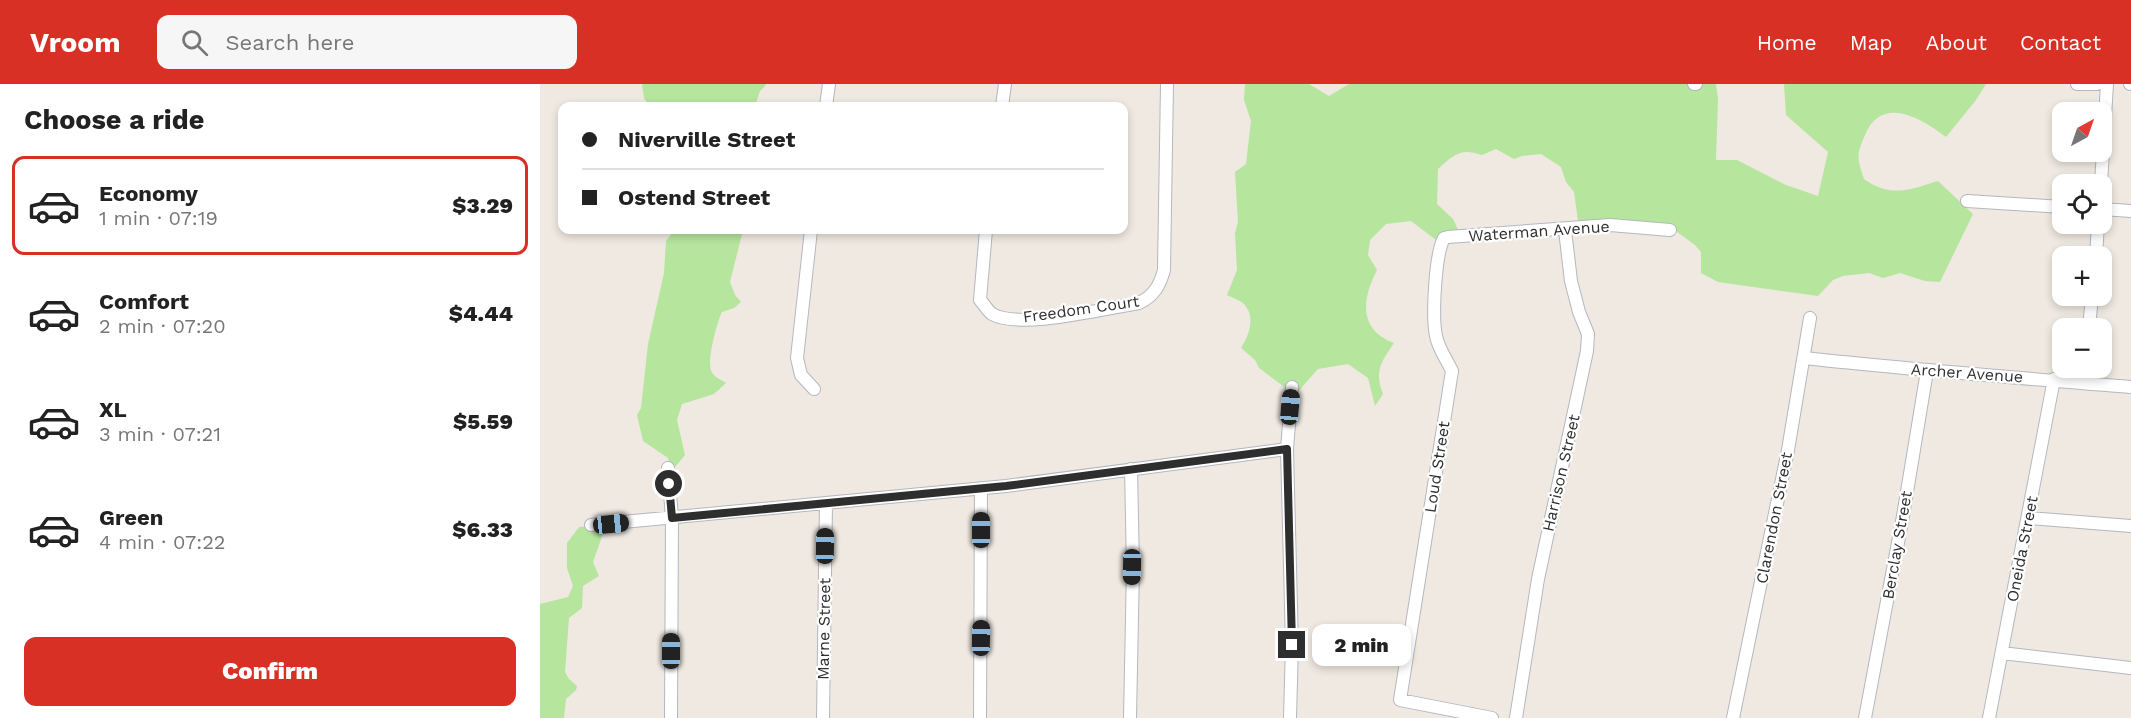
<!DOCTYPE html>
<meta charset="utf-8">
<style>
body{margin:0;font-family:"Work Sans",sans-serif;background:#f6f6f6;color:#222;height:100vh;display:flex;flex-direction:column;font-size:22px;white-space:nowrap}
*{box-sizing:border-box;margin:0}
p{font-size:20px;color:#767676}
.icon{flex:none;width:33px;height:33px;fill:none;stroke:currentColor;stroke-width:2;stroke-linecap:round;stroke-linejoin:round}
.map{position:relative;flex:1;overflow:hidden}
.side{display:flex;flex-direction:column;background:#fff;width:540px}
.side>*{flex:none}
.guide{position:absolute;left:18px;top:18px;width:570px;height:132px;border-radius:12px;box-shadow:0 3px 9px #0003;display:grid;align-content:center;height:132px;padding:0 24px;background:#fff}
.needle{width:39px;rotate:40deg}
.fabs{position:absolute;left:1512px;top:18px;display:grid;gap:12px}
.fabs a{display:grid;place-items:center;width:60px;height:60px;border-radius:12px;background:#fff;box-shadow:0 3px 9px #0003;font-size:30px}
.end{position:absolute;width:27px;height:27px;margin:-14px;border:8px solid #2e2e2e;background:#fff;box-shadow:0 0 0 3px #fff}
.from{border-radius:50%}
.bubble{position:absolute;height:42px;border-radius:12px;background:#fff;box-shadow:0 3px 9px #0003;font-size:20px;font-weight:800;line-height:42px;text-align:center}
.car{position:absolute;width:18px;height:36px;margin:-18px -9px;border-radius:8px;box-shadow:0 0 4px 2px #0007;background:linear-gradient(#222 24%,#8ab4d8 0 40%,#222 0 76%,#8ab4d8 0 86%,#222 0)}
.guide b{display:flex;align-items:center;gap:21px;height:57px;font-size:22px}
.guide b+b{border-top:2px solid #e0e0e0}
.guide i{width:15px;height:15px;background:#222}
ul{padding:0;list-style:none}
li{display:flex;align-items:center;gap:18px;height:99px;margin:0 12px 9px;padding:0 12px;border:3px solid transparent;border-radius:12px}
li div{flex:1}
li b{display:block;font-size:22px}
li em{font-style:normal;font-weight:800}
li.active{border-color:#d93025}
li>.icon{width:54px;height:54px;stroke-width:1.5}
h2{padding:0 24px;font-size:27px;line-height:72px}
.cta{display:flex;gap:12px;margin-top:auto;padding:12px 24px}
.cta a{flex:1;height:69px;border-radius:12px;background:#d93025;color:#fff;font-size:24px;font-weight:800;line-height:69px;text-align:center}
header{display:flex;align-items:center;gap:36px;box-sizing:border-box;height:84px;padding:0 30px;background:#d93025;color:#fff}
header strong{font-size:28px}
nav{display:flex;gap:33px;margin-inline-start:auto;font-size:21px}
.search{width:420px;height:54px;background:#f6f6f6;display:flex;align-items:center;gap:15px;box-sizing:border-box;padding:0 21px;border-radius:12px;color:#767676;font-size:22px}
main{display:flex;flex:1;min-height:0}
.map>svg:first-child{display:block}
</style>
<header>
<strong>Vroom</strong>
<div class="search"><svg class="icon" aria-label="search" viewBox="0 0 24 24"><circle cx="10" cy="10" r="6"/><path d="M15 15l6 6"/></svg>Search here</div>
<nav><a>Home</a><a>Map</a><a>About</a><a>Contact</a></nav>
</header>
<main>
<section class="side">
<h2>Choose a ride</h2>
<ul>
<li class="active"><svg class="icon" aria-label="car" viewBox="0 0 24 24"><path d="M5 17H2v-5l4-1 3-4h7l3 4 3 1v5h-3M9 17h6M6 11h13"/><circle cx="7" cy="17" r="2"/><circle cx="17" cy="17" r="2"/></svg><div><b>Economy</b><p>1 min · 07:19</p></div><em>$3.29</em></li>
<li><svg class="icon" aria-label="car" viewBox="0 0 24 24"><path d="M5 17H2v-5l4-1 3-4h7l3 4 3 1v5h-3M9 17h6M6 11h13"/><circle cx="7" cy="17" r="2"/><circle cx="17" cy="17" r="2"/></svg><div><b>Comfort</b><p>2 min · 07:20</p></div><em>$4.44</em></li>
<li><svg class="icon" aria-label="car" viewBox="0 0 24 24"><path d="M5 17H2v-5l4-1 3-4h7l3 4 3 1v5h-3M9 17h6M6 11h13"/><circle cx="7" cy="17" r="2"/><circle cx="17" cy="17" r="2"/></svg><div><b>XL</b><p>3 min · 07:21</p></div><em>$5.59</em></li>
<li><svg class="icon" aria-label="car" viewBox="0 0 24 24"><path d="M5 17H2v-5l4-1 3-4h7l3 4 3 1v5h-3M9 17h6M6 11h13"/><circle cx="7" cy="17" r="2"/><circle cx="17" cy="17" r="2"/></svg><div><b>Green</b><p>4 min · 07:22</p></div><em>$6.33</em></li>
</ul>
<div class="cta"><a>Confirm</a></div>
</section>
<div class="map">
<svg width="1591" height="634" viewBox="0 0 1591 634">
<rect width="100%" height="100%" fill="#efe9e1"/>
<path fill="#b6e59e" d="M102,0h123l1,1 -6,6 -5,15h-106l-5,-8z
M705,0h64l20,12 20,-12h367l2,15 -2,61h21l49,25 32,11 10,-44 -42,-37 -2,-31h202l-10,16 -30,37c-24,-18 -64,-43 -81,-2 -9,21 -8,22 -1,44 27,19 45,11 74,2l35,33 -33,68 -15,-1 -25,-8 -17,5 -14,-5 -26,3 -10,4 -15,16 -100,-14 -17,-9v-21l-6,-7 -22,-16 -94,-1 -5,-36 -8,-10 -5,-15 -20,-13 -19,2 -8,3 -18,-10 -14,6c-22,-7 -27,-1 -44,14l-1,35 16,15 7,15 -20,9 -29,-22 -25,3 -16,16 -2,15 9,15c-15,29 -19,59 17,73 -13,19 -20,28 -11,51l-8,12 -7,-28 -20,-14 -30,5 -23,26 -36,-27 -4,-8 -14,-12c8,-12 15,-31 3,-44 -4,-4 -12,-6 -17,-9l10,-25 -2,-37 3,-11 -3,-50 11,-8 5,-43 -7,-21z
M134,146h69l-13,52 5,13 6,7 -7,6 -12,4c-5,10 -15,48 -11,58 2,7 9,9 15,13l-12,11 -32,10 -5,16 8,35 -14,17 -3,-14 -25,-17 -6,-26 4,-7 7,-64 16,-71 2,-32z
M66,441l-13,37 6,14 -16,10 -1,22 -13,10 -4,54 4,7 8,7 -1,4 -10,9 -2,19h-24v-114l28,-7 5,-11 -6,-18v-25l12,-16z"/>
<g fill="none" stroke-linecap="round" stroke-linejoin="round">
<g stroke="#b4b7c1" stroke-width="14">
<path id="minor" d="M1154,0h2
M1537,0h20
M1590,0h1
M286,22l3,-22
M462,22l3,-22
M1561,100l6,-100
M1427,117l95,6
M1562,125l29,2
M271,146l-14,128 4,17 13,14
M446,146l-6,70c4,4 7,10 12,14 28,16 114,-6 147,-11 15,-7 21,-18 25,-33l3,-186
M1556,172l2,-32
M1549,244l3,-32
M1264,274c109,12 218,20 327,29
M1544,298l2,-14
M128,384l4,50 -1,200
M1488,434l103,8
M51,441l415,-39 281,-37
M1462,569l129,15
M283,634l3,-215
M440,634l1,-230
M590,634l3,-151 -2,-98
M750,634l2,-73 -5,-196 5,-62
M952,634l-92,-18 52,-329c-5,-11 -14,-23 -16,-35 -4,-19 -1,-82 8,-98l4,-1 162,-12 60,5
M976,634l22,-139 49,-228 1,-17 -9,-22 -8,-31 -6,-51
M1193,634l55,-268 22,-132
M1325,634l38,-202 24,-145
M1449,634l65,-339"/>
</g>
<use href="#minor" stroke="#fff" stroke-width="12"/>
</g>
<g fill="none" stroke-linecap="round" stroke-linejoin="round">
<path stroke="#2e2e2e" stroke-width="8" d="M129,400l3,34 334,-32 281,-37 5,196"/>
</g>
<g text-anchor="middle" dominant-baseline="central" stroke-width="4.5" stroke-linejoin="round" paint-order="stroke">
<g font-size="16" fill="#2e2e2e" stroke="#fff">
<text transform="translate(999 147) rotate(-4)">Waterman Avenue</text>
<text transform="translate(541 225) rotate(-8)">Freedom Court</text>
<text transform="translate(1427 289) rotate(4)">Archer Avenue</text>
<text transform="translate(897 383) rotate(-81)">Loud Street</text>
<text transform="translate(1021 389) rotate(-77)">Harrison Street</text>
<text transform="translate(1234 434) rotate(-79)">Clarendon Street</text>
<text transform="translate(1357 461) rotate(-80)">Berclay Street</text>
<text transform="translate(1482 465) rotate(-79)">Oneida Street</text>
<text transform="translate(284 545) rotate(-89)">Marne Street</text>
</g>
</g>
</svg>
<div class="fabs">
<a><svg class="needle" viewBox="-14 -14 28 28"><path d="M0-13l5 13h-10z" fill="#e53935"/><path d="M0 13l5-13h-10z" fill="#767676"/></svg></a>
<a><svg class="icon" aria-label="locate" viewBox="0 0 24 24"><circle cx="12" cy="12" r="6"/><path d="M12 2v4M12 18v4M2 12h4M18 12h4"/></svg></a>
<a>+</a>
<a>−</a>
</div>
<i class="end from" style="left:129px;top:400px"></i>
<i class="end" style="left:752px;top:561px"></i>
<div class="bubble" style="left:772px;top:540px;width:99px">2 min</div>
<i class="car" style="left:750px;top:323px;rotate:5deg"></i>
<i class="car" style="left:71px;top:440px;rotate:84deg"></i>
<i class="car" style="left:441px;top:446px;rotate:0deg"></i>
<i class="car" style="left:285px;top:462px;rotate:1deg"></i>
<i class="car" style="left:592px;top:483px;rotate:181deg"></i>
<i class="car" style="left:441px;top:554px;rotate:1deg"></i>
<i class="car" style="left:131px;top:567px;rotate:0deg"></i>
<div class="guide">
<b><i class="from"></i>Niverville Street</b>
<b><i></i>Ostend Street</b>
</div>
</div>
</main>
